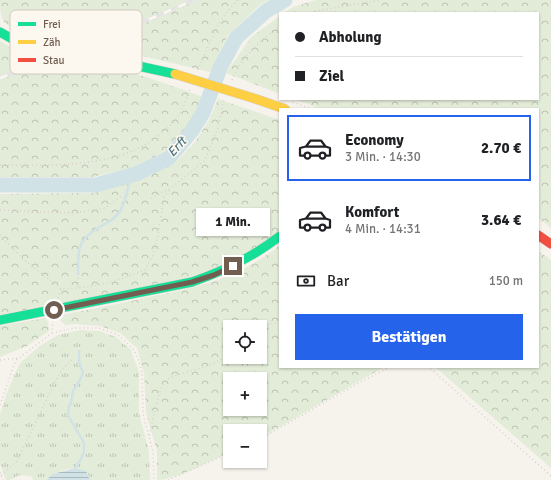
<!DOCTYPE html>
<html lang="de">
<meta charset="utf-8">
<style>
body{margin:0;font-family:Signika,sans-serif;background:#f6f6f6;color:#202124;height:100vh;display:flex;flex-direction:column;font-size:15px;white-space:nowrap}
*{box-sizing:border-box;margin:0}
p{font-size:13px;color:#757577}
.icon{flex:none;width:22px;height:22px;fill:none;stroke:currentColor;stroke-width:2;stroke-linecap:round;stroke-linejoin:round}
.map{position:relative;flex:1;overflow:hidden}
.side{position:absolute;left:279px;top:108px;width:260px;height:260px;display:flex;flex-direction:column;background:#fff;border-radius:0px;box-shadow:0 1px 3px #0004}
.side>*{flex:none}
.hud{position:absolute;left:279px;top:12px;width:260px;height:88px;border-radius:0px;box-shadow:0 1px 3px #0004;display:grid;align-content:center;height:88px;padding:0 16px;background:#fff}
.buttons{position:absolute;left:223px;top:320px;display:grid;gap:8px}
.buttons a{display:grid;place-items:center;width:44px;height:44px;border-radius:0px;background:#fff;box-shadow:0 1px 3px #0004;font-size:20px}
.end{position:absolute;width:18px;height:18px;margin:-9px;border:5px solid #725e50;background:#fff;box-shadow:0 0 0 2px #fff}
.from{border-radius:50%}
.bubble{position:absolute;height:28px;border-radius:0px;background:#fff;box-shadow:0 1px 3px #0004;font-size:13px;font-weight:800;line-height:28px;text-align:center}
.hud b{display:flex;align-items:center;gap:14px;height:38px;font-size:15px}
.hud b+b{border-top:1px solid #e0e0e0}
.hud i{width:10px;height:10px;background:#202124}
ul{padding:7px 0 0;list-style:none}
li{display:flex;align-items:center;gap:12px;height:66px;margin:0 8px 6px;padding:0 8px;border:2px solid transparent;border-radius:0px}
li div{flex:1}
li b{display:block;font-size:15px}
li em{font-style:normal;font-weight:800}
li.on{border-color:#2563eb}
li>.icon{width:36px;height:36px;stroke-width:1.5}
.pay{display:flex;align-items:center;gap:10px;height:44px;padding:0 16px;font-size:15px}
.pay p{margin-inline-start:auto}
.cta{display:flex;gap:8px;margin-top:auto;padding:8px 16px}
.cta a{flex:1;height:46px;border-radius:0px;background:#2563eb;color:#fff;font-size:16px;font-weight:800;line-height:46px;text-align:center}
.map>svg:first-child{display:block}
</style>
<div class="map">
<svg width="551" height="480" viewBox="0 0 551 480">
<defs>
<pattern id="grass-tufts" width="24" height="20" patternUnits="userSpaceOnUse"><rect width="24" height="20" fill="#e3ecd9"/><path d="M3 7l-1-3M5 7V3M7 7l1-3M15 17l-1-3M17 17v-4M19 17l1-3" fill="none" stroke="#bcc2b2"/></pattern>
<pattern id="forest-crowns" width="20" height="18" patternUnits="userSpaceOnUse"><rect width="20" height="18" fill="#e3ecd9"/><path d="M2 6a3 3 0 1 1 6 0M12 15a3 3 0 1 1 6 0" fill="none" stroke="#bcc2b2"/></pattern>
<pattern id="water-rules" width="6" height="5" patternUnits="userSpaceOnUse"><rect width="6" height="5" fill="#d0e2e5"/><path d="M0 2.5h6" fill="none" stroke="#adbabc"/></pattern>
</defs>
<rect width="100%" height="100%" fill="#f6f3ed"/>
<path fill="url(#grass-tufts)" d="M80,330l19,1 17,6 15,13 8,22v41l10,38 1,29h-60l-1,-4c-3,-2 -7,-6 -10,-7 -9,-3 -28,5 -33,11h-13l-2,-4 -11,-1 -10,5h-4l-6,-15v-50l6,-20 11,-26 4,-7 20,-17 17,-10z"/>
<path fill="url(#forest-crowns)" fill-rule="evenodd" d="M0,0h269l-8,4 -33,31 -18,37c-55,-13 -109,-26 -164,-38 -11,-2 -34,-4 -41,-11 -5,-6 -5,-15 -5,-23z
M316,0h235v228l-13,-10v-109h-217l-27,-10h244v-86h-254l9,-6z
M280,16v78l-54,-21 25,-36z
M0,41c34,22 82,20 121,29 28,7 55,17 82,27l-15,28 -21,25 -32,17 -42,10h-93z
M218,99l62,21v110l-16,13 -33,19 -41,15 -190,38v-121l93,-1 40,-11 41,-18 21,-22 14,-22z
M280,245v122h104l-124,71v-7h-30v21c-18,8 -55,28 -73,28v-29l-11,-38 -2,-40 -7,-25 -17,-15 -20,-7 -25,-2 -10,1 -5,-5 1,-5c31,-6 62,-12 93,-19 46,-9 89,-20 126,-51zM230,327h30v30h-30zM230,379h30v30h-30z
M538,251l13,9v208l-116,-101h103z
M45,318l3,4 1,9 -22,15 -27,11v-31z"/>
<path fill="url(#water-rules)" d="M75,468l11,3 4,9h-44l7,-6z"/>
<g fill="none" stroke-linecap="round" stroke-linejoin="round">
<path stroke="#d0e2e5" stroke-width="2.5" d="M78,273c0,-27 0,-34 25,-48 6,-3 13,-8 17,-14 6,-10 8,-24 11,-36
M75,468l6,-9 3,-7v-9l-16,-28 1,-9 2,-3 2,-12 6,-9 4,-9 -4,-12v-10"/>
<path stroke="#d0e2e5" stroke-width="15" d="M0,185h96l40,-11 33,-16 22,-26 12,-19 17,-45 16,-30 30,-27 19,-11"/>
<g stroke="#d4cfc8" stroke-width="10">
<path id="fast" d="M0,32l14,8 25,6
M88,55l87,19
M0,320l192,-38c32,-11 61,-25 88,-46"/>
</g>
<g stroke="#d4cfc8" stroke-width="10">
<path id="slow" d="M256,99l29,10"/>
</g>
<g stroke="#d4cfc8" stroke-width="10">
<path id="jam" d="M538,235l13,9"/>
</g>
<path stroke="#d7d1cd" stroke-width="1.5" stroke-dasharray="1 3" stroke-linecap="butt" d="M311,13l4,-2 66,-11
M198,70c11,-25 19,-51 40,-70
M232,80c8,-21 28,-41 48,-52
M293,102l19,7
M0,165c59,0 135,5 176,-46 7,-8 10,-21 14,-30
M151,198l20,-10 34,-28 13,-32 6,-28
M0,210l75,3 30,-5 18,-13
M0,235l21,22 40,32c32,-1 54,-7 84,-19l8,-15 5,-20 6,-38 7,-9
M78,274v14
M58,298l3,-9
M260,328l20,-7
M52,333l23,-5h24l19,7 16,15 5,11 3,12 1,41 10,38 1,28
M0,360l19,-2 33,-25 1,-14
M427,367l5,3 119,106
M0,405l14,-40 4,-7
M149,435c4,-13 8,-43 16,-53 7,-8 30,-11 41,-16 8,-3 17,-7 24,-13
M260,439l97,-55 33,-17
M0,472l3,8
M1,475l16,-14 42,-87 7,-9 7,-6
M168,480l62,-27"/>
<use href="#fast" stroke="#16e098" stroke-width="9"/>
<use href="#slow" stroke="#ffcf43" stroke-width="9"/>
<use href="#jam" stroke="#f24e42" stroke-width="9"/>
<g stroke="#e5e3e4" stroke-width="4">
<path id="rail" d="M0,78l136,-53 58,-25"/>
</g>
<use href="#rail" stroke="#fdf8ef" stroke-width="2.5" stroke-dasharray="8" stroke-linecap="butt"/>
<g stroke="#d4cfc8" stroke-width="10" stroke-linecap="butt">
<path id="slow-bridge" d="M175,74l81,25"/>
</g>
<g stroke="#d4cfc8" stroke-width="10" stroke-linecap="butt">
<path id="jam-bridge" d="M39,46l49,9"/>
</g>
<use href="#slow-bridge" stroke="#ffcf43" stroke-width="9"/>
<use href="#jam-bridge" stroke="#f24e42" stroke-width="9"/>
</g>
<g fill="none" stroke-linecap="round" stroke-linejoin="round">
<path stroke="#725e50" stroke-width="5" d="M54,310l138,-28 22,-7 19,-9"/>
</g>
<g text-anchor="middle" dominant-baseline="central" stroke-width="3" stroke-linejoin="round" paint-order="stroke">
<g font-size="13" font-style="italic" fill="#4c7682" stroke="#fdf8ef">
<text transform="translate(177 147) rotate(-47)">Erft</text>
</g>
</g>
<rect x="10" y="10" width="132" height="64" rx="6" fill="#fdf8ef" stroke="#d3cabf" stroke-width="1"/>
<rect x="18" y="22" width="18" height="4" fill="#16e098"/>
<rect x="18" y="40" width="18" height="4" fill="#ffcf43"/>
<rect x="18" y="58" width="18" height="4" fill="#f24e42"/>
<g font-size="11" fill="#725e50">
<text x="43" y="28">Frei</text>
<text x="43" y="46">Zäh</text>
<text x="43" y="64">Stau</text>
</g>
</svg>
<div class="buttons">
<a><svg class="icon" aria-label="locate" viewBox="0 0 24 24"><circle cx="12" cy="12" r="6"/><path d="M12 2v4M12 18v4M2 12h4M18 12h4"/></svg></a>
<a>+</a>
<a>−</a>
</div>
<i class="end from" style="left:54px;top:310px"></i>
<i class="end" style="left:233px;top:266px"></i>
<div class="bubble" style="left:196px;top:208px;width:74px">1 Min.</div>
<div class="hud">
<b><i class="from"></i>Abholung</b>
<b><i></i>Ziel</b>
</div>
<section class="side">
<ul>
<li class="on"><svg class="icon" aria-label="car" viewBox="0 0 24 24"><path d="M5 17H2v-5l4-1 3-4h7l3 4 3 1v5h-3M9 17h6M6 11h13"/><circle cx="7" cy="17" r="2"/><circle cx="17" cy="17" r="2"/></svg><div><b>Economy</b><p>3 Min. · 14:30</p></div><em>2.70 €</em></li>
<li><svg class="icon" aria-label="car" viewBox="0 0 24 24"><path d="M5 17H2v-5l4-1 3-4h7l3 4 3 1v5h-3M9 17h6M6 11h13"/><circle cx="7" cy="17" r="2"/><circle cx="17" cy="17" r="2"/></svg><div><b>Komfort</b><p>4 Min. · 14:31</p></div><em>3.64 €</em></li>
</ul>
<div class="pay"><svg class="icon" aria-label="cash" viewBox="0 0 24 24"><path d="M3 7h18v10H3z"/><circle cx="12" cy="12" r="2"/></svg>Bar<p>150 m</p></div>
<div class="cta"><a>Bestätigen</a></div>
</section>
</div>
